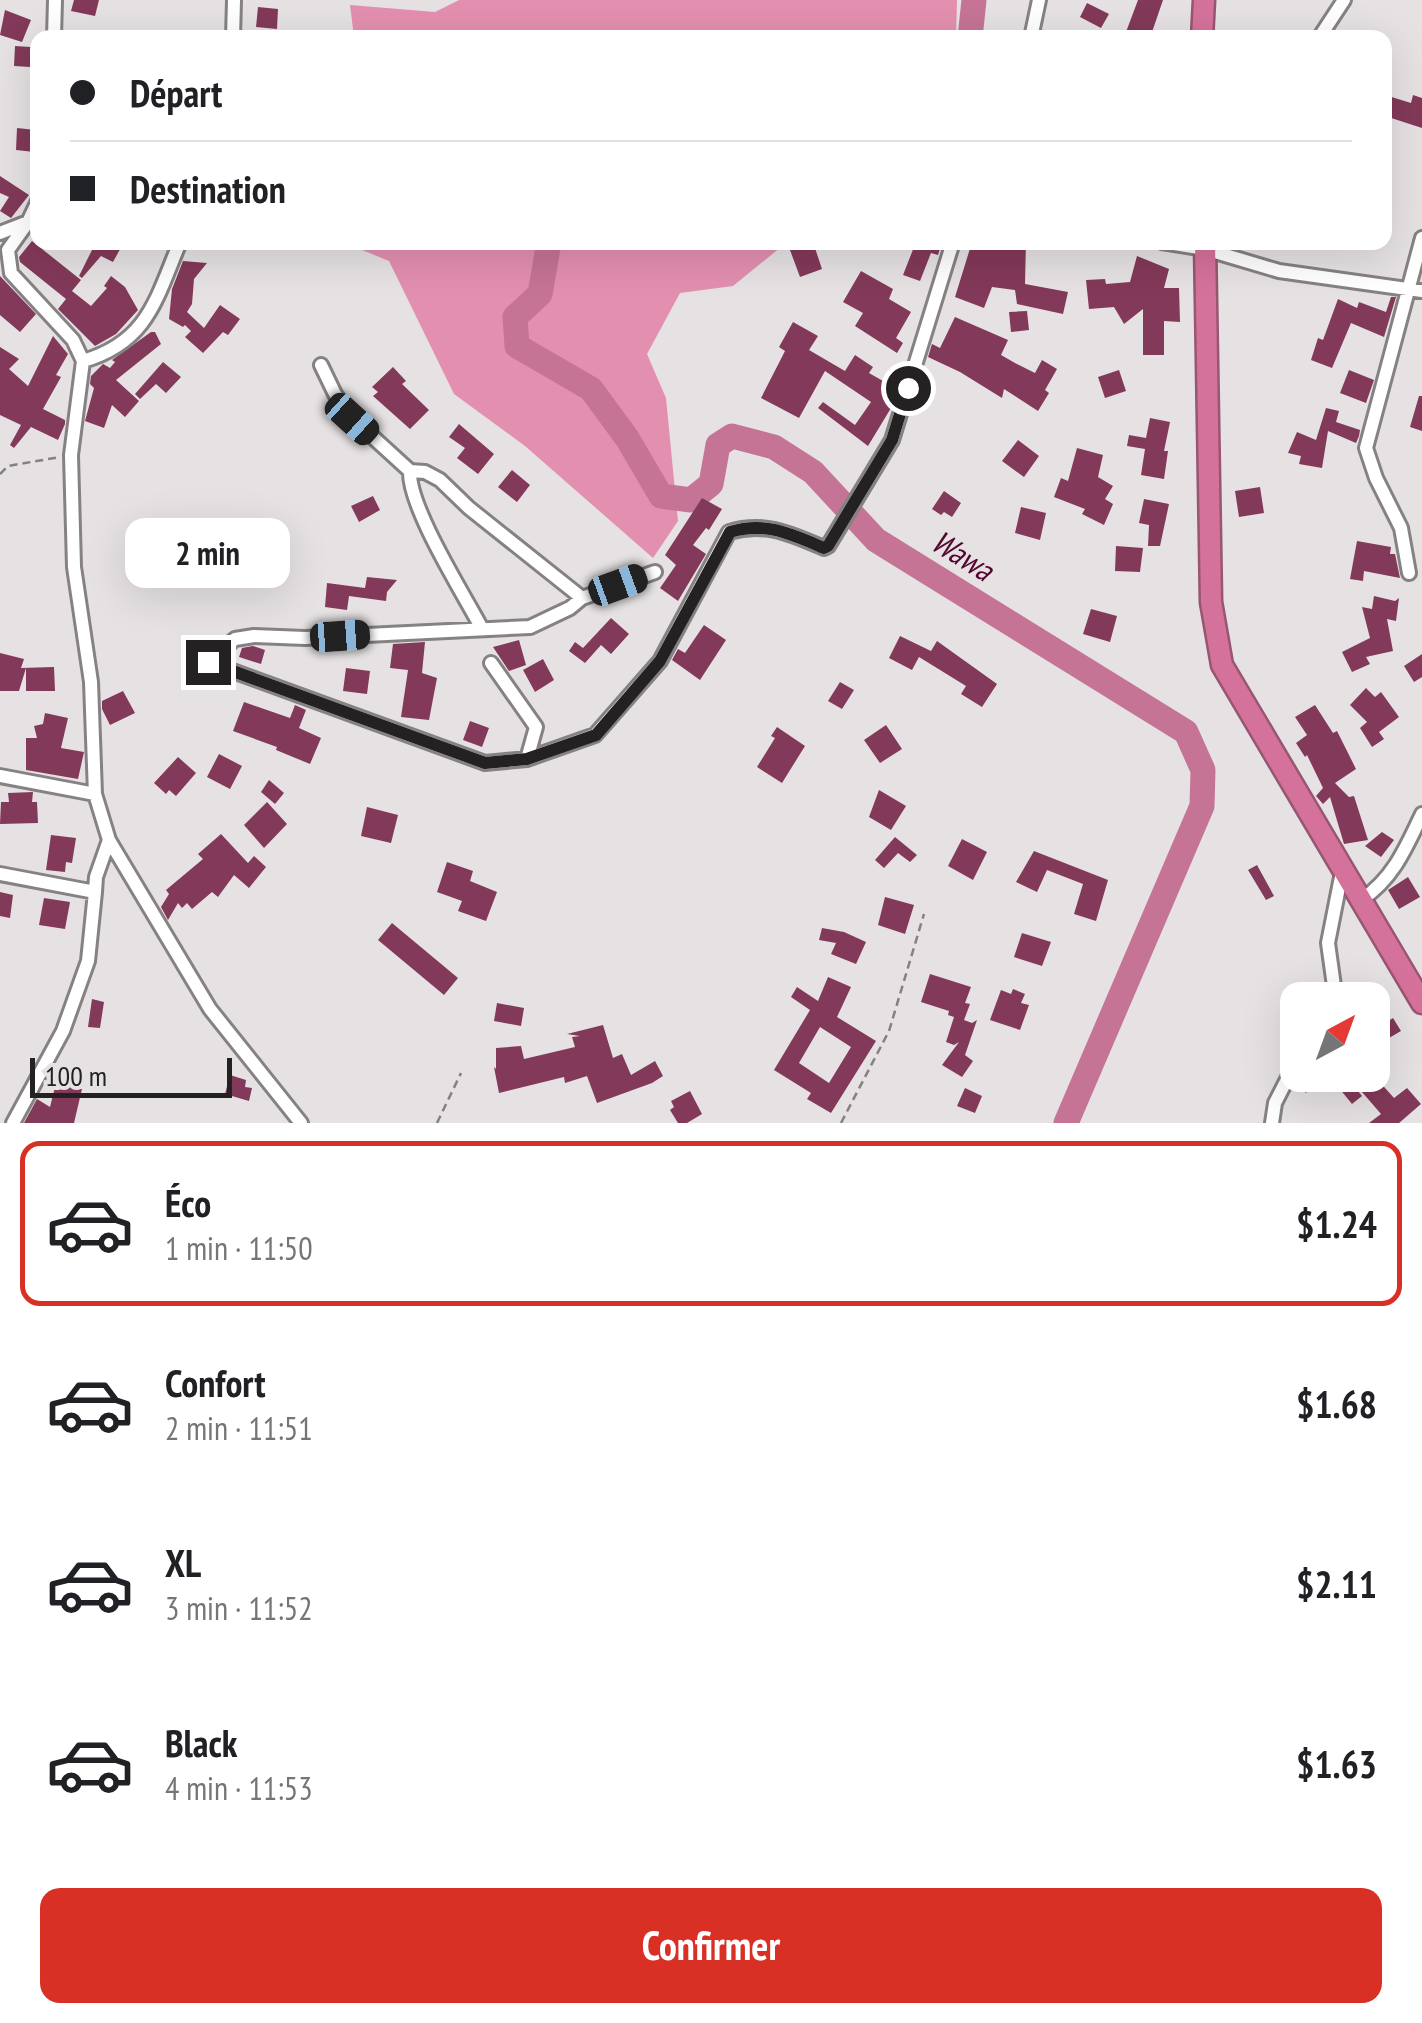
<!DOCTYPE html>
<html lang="fr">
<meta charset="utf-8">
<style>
body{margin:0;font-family:"PT Sans Narrow",sans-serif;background:#f2f2f2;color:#202124;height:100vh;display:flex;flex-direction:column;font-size:38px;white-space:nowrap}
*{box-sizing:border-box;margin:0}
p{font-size:32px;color:#757577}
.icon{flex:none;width:55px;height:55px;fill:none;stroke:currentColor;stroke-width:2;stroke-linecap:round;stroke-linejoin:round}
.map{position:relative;height:1123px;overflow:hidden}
.sheet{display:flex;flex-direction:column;background:#fff;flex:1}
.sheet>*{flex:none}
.hud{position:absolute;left:30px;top:30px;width:1362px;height:220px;border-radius:20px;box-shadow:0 10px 40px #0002;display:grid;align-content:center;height:220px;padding:0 40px;background:#fff}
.needle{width:65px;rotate:41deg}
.fabs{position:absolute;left:1280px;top:982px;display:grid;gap:20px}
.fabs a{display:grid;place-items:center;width:110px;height:110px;border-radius:20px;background:#fff;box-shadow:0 10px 40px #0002;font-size:50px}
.scale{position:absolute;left:30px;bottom:25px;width:202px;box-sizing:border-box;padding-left:10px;border:5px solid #232122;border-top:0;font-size:28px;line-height:35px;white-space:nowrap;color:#232122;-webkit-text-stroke:8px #e6e2e3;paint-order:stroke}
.end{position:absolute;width:45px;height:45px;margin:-22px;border:12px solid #232122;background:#fff;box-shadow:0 0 0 5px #fff}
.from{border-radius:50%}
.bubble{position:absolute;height:70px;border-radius:20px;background:#fff;box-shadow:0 10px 40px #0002;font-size:32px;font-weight:600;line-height:70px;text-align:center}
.car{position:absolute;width:30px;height:60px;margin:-30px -15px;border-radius:12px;box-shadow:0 0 8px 2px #0007;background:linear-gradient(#222 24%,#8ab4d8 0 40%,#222 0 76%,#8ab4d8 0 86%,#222 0)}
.hud b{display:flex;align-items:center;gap:35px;height:95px;font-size:38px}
.hud b+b{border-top:2px solid #e0e0e0}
.hud i{width:25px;height:25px;background:#202124}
ul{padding:18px 0 0;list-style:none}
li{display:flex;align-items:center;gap:30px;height:165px;margin:0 20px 15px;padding:0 20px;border:5px solid transparent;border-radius:20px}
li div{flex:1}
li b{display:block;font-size:38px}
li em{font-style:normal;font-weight:600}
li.current{border-color:#d93025}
li>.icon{width:90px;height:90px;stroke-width:1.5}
.action{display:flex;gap:20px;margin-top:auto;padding:20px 40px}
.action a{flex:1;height:115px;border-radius:20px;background:#d93025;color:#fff;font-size:40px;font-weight:600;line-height:115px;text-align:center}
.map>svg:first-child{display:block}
</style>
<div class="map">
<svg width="1422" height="1123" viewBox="0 0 1422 1123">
<rect width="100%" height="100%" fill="#e6e2e3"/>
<path fill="#e38fb0" d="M459,0h498l-1,38 -602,-1 -4,-32 85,7z
M345,243l441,-1v1l-53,43 -53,7 -33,61 19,44 12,123 -25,37 -128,-112 -71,-52 -65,-133z"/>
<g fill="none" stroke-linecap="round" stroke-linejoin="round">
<path stroke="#c57495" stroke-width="25" d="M970,38l4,-38
M549,242l-9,52 -25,23 2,29 74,43 36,49 34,58 30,4 20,-16 7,-39 14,-9 42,11 39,25 63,68 310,192 17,38 -1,36 -136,317"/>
</g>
<path fill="#833959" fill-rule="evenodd" d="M74,0h25l-4,16 -24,-5z
M1138,0h25l-13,38 -24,-6z
M1087,3l22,11 -8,14 -21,-11z
M258,7l20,2 -1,20 -21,-2z
M5,10l26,10 -9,22 -22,-7z
M15,46l16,1 -1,20 -16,-1z
M1385,95l26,8 2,-8 9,3v30l-37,-12z
M17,128l19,2 -2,22 -18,-2z
M0,176l29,19 -18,23 -11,-7 9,-14 -9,-4z
M32,241l49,39 -9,11 19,15 16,-18 -3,-2 7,-10 14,11 13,23 -22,24 -21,12 -37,-37 8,-10 -46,-37 -1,-5z
M96,242h28l-11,20 -12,-6 -19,22 -3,-2z
M813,242l9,27 -22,8 -10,-27z
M907,242h35l-4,13 -7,-2 -11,28 -17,-6 11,-28z
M972,242h27l14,5v-5h13l-1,42 43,8 -5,22 -46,-10 -2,-14 -23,-3 -8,21 -29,-11z
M1137,256l32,13 -5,19h15l1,34 -16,-1v34h-21v-46l-19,15 -10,-17 -25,2 -3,-29 19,-1 1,5 24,-2z
M183,261l24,2 -13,16 -2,25 -5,8 17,16 16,-23 20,14 -12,16 -5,-3 -20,21 -18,-16 6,-6 -6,-6 -2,2 -14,-8 3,-30z
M861,271l32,18 -4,10 22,13 -15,26 7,5 -6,10 -42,-27 8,-13 -20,-11z
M0,276l36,38 -16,18 -20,-17z
M1391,297h5l-12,40 -33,-14 -19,45 -21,-8 7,-22 5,2 15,-41 19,9 2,-6 27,10z
M1027,311l2,19 -18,2 -2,-20z
M955,317l53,23 -7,15 14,8 20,10 7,-13 15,9 -12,21 4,3 -11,18 -34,-22 -2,9 -42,-26 -32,-15 4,-13 8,4z
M793,322l25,14 -9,14 36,21 10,-16 18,12 -4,6 28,16 -6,19 -23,38 -50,-38 5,-6 32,23 16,-23 -46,-31 -26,47 -38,-20 24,-47 -6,-4z
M151,332h4l6,12 -45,36 23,21 -14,16 -13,-12 -8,23 -19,-7 9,-33 -4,-4 1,-8 12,-12 7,4 5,-6 -3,-2z
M53,336l15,18 -12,21 5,2 -18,32 22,11v4l-7,16 -27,-13 -17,21 -4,-3 11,-20 -21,-10v-68l19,12 -10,10 19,17z
M163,362l18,15 -15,16 -10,-9 -16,15 -5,-5z
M393,367l13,14 -4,3 27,26 -19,19 -37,-33 5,-4 -6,-5z
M1119,370l7,21 -21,7 -7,-21z
M1349,370l25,10 -8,23 -26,-10z
M1419,396h3v35l-12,-4z
M1326,408l13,3 -3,11 24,8 -1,6 -3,7 -28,-12 -6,37 -23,-4 2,-8 -13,-3 9,-21 19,8z
M1150,418l20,4 -6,29h4l-4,28 -23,-4 4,-26 -18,-3 2,-11 17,3z
M459,424l35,30 -16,20 -21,-16 8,-10 -16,-11z
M1018,440l21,16 -15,21 -22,-16z
M1077,448l26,7 -5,22 15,9 -8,13 8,5 -9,21 -22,-11 3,-5 -31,-12 7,-19 7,3z
M512,470l18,15 -13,17 -19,-15z
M1260,487l4,26 -25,4 -4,-26z
M944,491l17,12 -9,14 -8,-5 -3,3 -9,-6z
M373,496l7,14 -21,12 -8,-16z
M702,498l20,11 -13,21 -3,-2 -13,17 13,9 -28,47 -18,-13 16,-23 -11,-10z
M1144,499l25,5 -9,42h-12l1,-21 -10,-2z
M1021,507l25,6 -6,27 -25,-7z
M1357,541l34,6 -1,7h5l5,24 -36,-7 -1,10 -13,-2z
M1116,546l27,2 -3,24 -25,-1z
M367,577l30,3 -10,12 -1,9 -37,-5 -2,14 -22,-3 2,-24 38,5z
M1374,596l21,5 4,-3 -3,23 -9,-2 6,32 -27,6 4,7 -18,8 -10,-20 28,-14 -8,-31 10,2z
M1091,609l26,7 -7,26 -27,-8z
M611,618l18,16 -18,20 -10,-9 -16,18 -16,-12 6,-9 8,6z
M704,625l22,15 -26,40 -28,-20 6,-11 7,4z
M900,636l31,15 6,-10 60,43 -15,23 -21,-13 5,-8 -47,-29 -7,13 -23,-12z
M519,640l7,25 -17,6 -16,-24z
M425,642l-3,31 15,5 -8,42 -28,-3 7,-47 -18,-2 3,-24z
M253,646l12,4 -4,14 -22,-7 3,-9z
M0,653l24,6 -3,9 33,-1 1,24h-29v-23l-7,23h-19z
M1422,654v23l-8,5 -10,-16z
M543,659l11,21 -19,12 -12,-22z
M346,668l24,3 -3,23 -24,-3z
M840,682l14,8 -12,19 -14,-8z
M1366,688l9,9 6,-5 18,25 -20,15 5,7 -12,8 -12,-19 7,-6 -17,-17z
M123,691l12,22 -25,12 -8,-16v-8z
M244,702l46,16 5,-13 11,5 -7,18 22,10 -11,26 -34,-14 1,-3 -44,-16z
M1315,705l18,28 4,-2 19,38 -21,14 14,14 5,-1 14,44 -24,4 -14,-47 -7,7 -7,-8 7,-8 -16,-33 -2,2 -9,-14 11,-8 -12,-18z
M45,713l23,5 -7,30 23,4 -6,27 -52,-9v-32h11l-3,-12 9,-2z
M470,721l19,7 -7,19 -19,-7z
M886,725l16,24 -22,14 -16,-23z
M777,727l28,19 -23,37 -25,-16 18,-29 -4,-2z
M219,754l23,12 -12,23 -23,-12z
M178,757l18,16 -20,23 -7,-6 -3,4 -12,-11z
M269,780l15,13 -9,11 -14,-12z
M879,790l27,16 -15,24 -22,-13z
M33,792l-1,10h5l1,21 -38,1 1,-22h8l-1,-9z
M267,802l20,22 -23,24 -20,-23z
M367,807l31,8 -7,28 -30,-7z
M1382,832l12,8 -13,17 -16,-11z
M221,834l27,29 6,-7 12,11 -17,21 -15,-13 -16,22 -6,-5 -20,17 -5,-6 -5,5 -4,-5 -10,17 -7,-13 8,-13 -3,-4 37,-31 -5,-5z
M51,835l25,3 -4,25 -6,-1 -1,10 -19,-2z
M895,837l22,18 -7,7 -12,-9 -14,15 -9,-8z
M962,839l25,13 -14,28 -25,-14z
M1034,851l74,29 -12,41 -22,-7 9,-30 -36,-14 -10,22 -21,-10z
M447,862l26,9 -3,10 27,11 -11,29 -28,-10 4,-10 -25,-9z
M1257,865l17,31 -8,4 -18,-30z
M1408,877l12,20 -21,12 -11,-19z
M0,892l13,3 -3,23 -10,-2z
M885,897l29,8 -9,29 -27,-9z
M44,898l26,4 -5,27 -26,-4z
M392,923l66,55 -14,17 -66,-55z
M822,928l22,4 22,10 -10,22 -25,-10 5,-11 -17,-3z
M1022,933l29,9 -9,24 -28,-9z
M930,974l41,13 -6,16 5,1 -6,16 8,3 5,-3 -12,35 8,6 -11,16 -20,-12 17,-23 -5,3 -8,-3 8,-25 -6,-2 1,-4 -28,-9z
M828,977l23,10 -14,30 39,24 -45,72 -24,-14 4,-6 -37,-23 36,-60 -19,-13 6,-10 21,14zM820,1027l31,20 -22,36 -30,-20z
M1013,989l12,5 -4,9 8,2 -9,25 -30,-10 11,-30 10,4z
M92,999l12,3 -4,26 -12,-1z
M497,1003l27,5 -3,18 -27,-5z
M1393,1018l8,13 -12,7 -8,-12z
M603,1025l10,33 9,-4 9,21 24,-14 8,15 -11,7 -55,20 -10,-27 -22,7 -1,-6 -65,16 -5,-26 2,2v-21l25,-2 3,13 51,-12 -3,-10 8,-1 -13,-2z
M230,1075l16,5 -1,7 7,1 -3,13 -24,-7z
M1301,1075h21l-16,18 -10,-9z
M1377,1079l17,19 13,-10 14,16 -22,19h-30l12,-9 -19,-22z
M1349,1080l13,16 -10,8 -13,-16z
M56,1083l26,6 -8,34h-50l13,-24 13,8z
M965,1088l17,8 -7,17 -18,-7z
M690,1091l12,23 -15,9h-9l-8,-13 4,-3 -3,-6z"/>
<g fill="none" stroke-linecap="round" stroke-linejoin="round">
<g stroke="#868283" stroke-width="18">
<path id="minor" d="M54,38l1,-38
M233,38l1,-38
M1031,38l8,-38
M1319,38l25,-38
M28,222l-20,28 3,23 62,67 10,21 -12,94 3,112 17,115 4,112 14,46 101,169 91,114
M0,233l28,-11 10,-21
M1162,242l43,7 74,22 143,20
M83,361c65,-19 73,-62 97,-119
M321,365l14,29 18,25 57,52 15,1 15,8 29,28 113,90
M410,471c-2,35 53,122 71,156
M1409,573l-8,-45 -25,-50 -10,-30 56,-210
M491,663l45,64 -9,32 -42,4 -277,-101 27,-23 19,-3 51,2 225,-11 40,-19 12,-10 73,-26
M527,759l68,-24 65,-74 69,-129c36,-11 62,2 95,16l4,-2 64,-106 61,-198
M0,776l95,18
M0,874l95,18 -7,69 -25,70 -50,92
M95,892l1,-15 13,-37
M1361,900c32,-21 45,-52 61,-86
M1323,1000l11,-14 -6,-43 14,-71
M1272,1123l3,-20 23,-45"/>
</g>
<g stroke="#975671" stroke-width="25">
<path id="highway" d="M1202,38l2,-38
M1205,242l6,360 11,63 200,338"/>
</g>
<path stroke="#848182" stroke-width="2.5" stroke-dasharray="8 5" stroke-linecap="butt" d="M0,474l8,-8 52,-9
M437,1123l24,-50
M841,1123l48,-92 35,-117"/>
<use href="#minor" stroke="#fff" stroke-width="12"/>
<use href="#highway" stroke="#d5729b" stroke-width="20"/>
</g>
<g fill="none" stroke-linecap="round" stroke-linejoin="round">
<path stroke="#232122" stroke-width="12" d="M208,662l277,101 42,-4 69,-24 64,-74 70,-129c35,-11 61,2 94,16l4,-2 64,-106 16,-52"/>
</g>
<g text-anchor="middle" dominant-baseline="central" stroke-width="10" stroke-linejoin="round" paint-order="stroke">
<g font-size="32" font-style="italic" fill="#52062e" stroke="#e6e2e3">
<text transform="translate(963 555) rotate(32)">Wawa</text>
</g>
</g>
</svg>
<div class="fabs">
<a><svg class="needle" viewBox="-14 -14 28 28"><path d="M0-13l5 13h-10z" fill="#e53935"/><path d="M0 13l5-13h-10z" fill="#757577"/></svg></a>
</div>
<div class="scale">100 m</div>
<i class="end from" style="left:908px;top:388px"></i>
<i class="end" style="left:208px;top:662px"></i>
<div class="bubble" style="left:125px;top:518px;width:165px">2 min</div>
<i class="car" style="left:352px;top:419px;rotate:132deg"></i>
<i class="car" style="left:618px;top:585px;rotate:70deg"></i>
<i class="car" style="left:340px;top:636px;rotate:86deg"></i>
<div class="hud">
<b><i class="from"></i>Départ</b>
<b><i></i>Destination</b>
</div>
</div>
<section class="sheet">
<ul>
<li class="current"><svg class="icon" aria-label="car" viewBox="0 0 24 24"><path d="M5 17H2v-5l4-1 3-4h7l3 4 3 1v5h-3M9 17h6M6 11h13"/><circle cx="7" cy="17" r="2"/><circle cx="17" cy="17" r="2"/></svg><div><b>Éco</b><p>1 min · 11:50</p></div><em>$1.24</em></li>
<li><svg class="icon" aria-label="car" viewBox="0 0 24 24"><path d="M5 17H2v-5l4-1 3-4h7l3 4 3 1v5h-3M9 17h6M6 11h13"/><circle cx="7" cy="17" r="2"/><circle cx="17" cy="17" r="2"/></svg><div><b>Confort</b><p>2 min · 11:51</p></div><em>$1.68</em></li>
<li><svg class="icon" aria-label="car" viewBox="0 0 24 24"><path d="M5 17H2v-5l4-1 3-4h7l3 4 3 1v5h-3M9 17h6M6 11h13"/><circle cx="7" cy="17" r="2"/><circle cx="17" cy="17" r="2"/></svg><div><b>XL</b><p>3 min · 11:52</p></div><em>$2.11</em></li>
<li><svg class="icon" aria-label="car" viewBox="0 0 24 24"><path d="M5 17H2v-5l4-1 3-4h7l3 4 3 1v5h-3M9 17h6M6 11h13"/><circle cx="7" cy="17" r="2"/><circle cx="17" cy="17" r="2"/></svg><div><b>Black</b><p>4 min · 11:53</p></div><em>$1.63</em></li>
</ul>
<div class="action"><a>Confirmer</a></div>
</section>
